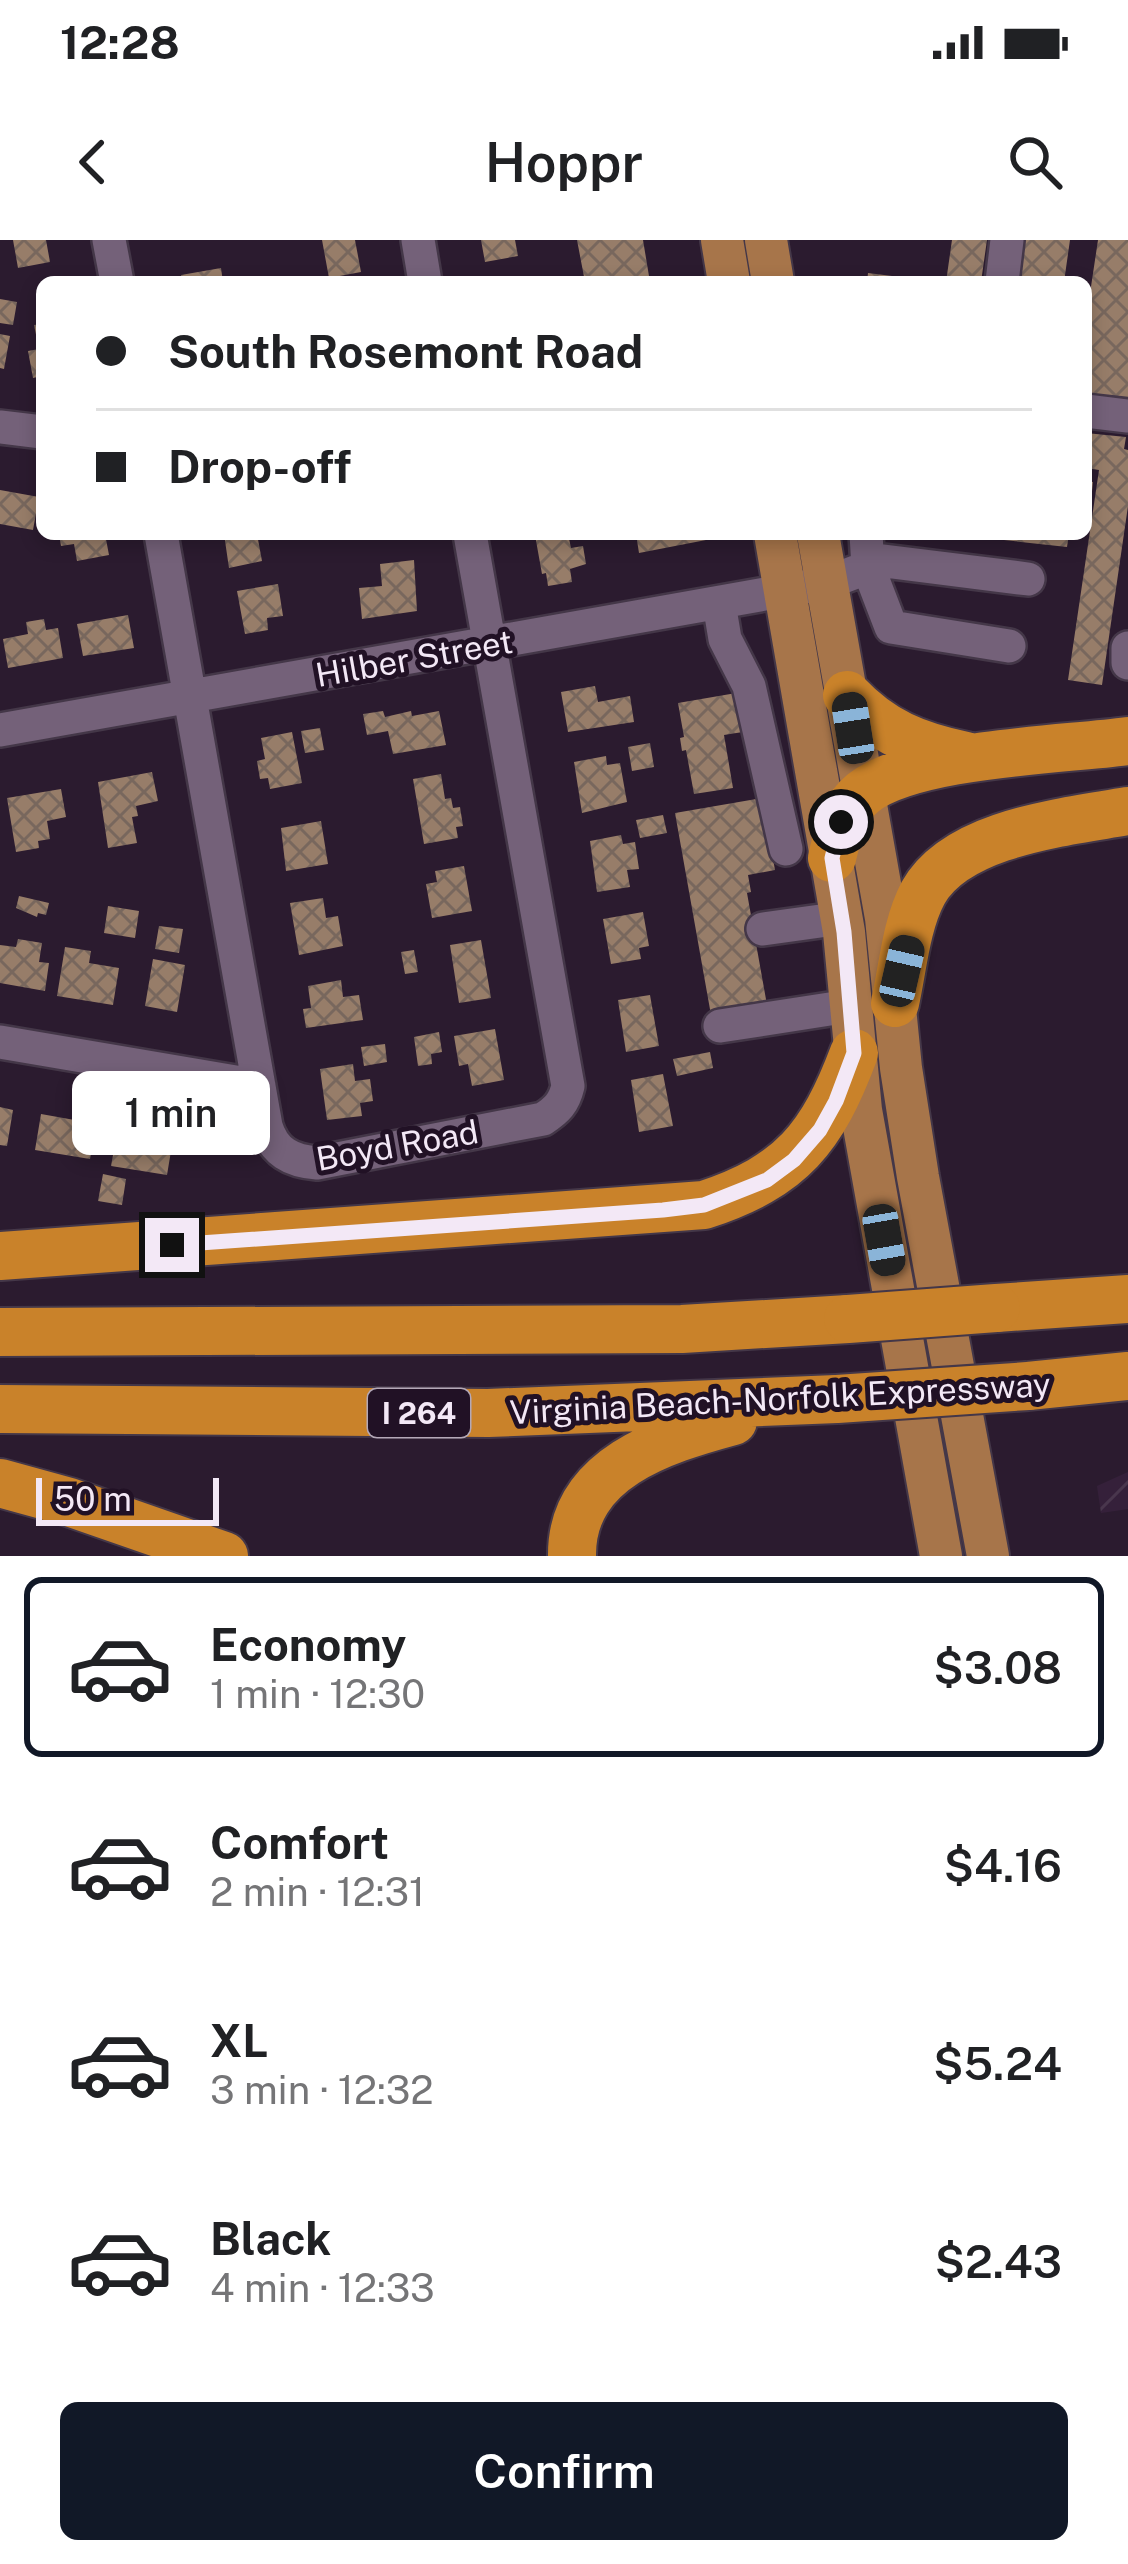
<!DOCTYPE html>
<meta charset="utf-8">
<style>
body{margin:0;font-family:"Public Sans",sans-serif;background:#f2f2f2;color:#202124;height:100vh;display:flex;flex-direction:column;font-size:45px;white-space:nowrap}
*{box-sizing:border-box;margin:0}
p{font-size:39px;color:#757577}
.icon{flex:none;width:66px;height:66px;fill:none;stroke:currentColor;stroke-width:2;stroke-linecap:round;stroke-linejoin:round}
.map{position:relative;height:1316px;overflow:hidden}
.side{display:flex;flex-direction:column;background:#fff;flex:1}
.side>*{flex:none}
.top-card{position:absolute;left:36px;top:36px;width:1056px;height:264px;border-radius:18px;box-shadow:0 6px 18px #0003;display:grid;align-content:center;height:264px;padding:0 60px;background:#fff}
.scale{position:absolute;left:36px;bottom:30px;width:183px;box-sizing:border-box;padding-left:12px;border:6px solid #f3e8f6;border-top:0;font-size:33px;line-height:42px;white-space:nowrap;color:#f3e8f6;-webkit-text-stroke:9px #211125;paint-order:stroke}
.end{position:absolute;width:54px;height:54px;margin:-27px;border:15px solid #f3e8f6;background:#111;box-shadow:0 0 0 6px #111}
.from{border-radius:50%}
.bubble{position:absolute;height:84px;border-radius:18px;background:#fff;box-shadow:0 6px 18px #0003;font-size:39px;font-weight:600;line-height:84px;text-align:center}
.car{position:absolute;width:36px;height:72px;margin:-36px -18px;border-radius:15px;box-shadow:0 0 9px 3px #0007;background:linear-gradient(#222 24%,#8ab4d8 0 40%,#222 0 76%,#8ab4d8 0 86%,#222 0)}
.top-card b{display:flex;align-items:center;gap:42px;height:114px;font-size:45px}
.top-card b+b{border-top:3px solid #e0e0e0}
.top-card i{width:30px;height:30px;background:#202124}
ul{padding:21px 0 0;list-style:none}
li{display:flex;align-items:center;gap:36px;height:180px;margin:0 24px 18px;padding:0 36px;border:6px solid transparent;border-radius:18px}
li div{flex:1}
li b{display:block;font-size:45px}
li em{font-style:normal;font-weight:600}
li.on{border-color:#111827}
li>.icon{width:108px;height:108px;stroke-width:1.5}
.cta{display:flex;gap:24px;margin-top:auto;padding:24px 60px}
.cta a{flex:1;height:138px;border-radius:18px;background:#111827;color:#fff;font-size:48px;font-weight:600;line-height:138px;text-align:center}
.status{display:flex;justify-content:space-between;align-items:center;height:84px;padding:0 60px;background:#fff;direction:ltr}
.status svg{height:33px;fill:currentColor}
header{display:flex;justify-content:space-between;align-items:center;height:156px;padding:0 60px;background:#fff;font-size:54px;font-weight:600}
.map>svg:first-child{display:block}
</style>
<div class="status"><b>12:28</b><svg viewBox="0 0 49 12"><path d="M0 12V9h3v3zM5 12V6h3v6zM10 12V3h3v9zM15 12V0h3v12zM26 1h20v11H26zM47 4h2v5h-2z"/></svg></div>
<header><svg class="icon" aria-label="back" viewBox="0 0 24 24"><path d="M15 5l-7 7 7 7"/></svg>Hoppr<svg class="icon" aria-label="search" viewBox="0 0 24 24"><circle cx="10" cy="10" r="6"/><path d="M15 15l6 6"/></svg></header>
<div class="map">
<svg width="1128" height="1316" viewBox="0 0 1128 1316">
<defs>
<pattern id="industrial-furrows" width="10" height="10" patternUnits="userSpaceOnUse" patternTransform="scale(3)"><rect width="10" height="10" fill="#35203a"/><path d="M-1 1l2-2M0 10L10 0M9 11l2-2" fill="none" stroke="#49364d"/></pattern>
<pattern id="building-cross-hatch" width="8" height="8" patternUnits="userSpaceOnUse" patternTransform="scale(3)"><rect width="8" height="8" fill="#977d69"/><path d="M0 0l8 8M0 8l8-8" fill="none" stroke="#78675d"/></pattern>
</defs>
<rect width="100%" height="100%" fill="#2b1b2f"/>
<path fill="url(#industrial-furrows)" d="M1128,1232v37l-27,4 -4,-27z"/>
<path fill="url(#building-cross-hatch)" d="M13,0h33l4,22 -32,6z
M322,0h33l6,32 -32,6z
M481,0h34l3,16 -33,6z
M577,0h66l7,42h-65z
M952,0h35l-6,42h-35z
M1023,0h47l-6,42h-47z
M1098,0h30v165l-42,-6v-79z
M221,28l2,14h-41l-1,-7z
M868,33l48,6v3h-49z
M0,59l17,3 -4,23 -13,-2z
M42,84v52l-9,2 -5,-27 11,-2 -5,-24z
M0,94l10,2 -6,33 -4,-1z
M1086,193l40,4 -2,12 4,1v56l-26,179 -34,-5 31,-210 -13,-2z
M1086,241l7,1 -4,38 -3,-1z
M0,250l39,7 -6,33 -33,-6z
M59,294h46l4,21 -32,6 -3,-17 -13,2z
M224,294h33l5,27 -33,7z
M568,294l3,14 12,-2 3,18 -16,5 2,13 -24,4 -2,-13 -4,1 -7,-39z
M636,294h69l1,6 -67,13z
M976,294h93l-2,13 -91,-10z
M414,320l3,51 -55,8 -3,-31 23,-2 -2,-22z
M278,344l5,32 -16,2 1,12 -23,4 -8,-43z
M128,375l6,33 -51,8 -6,-32z
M44,379l2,11 12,-2 5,30 -55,10 -5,-29 25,-5 -2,-12z
M595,446l3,16 32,-6 4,26 -66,10 -7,-40z
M742,452l7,39 -25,4 9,53 -39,6 -8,-44 -4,1 -2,-13 4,-1 -6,-34z
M383,471l2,6 26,-6 1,5 27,-5 7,34 -53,9 -5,-23 -21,4 -4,-21z
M320,488l4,22 -19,3 -4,-22z
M292,492l10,51 -32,6 -2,-11 -8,1 -3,-18 8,-2 -4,-21z
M650,503l4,24 -22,4 -4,-24z
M606,516l1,9 13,-2 7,39 -45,11 -8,-51z
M152,532l6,29 -22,5 2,10 -6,1 5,26 -29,5 -10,-66z
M441,534l4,25 6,-1 2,10 7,-1 3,19 -7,1 2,11 -34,6 -11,-65z
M61,549l5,28 -19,4 3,18 -12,2 1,7 -23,4 -9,-54z
M762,558l13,72 -27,5 3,17 -4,1 20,112 -56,10 -36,-202z
M663,575l4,18 -27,5 -4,-18z
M321,581l7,43 -42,7 -5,-43z
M621,595l2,9 12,-2 4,27 -12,1 3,17 -33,5 -7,-51z
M464,626l8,45 -40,7 -6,-34 11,-2 -2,-11z
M19,656l30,7 -3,12 -8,-2 -1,4 -21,-9z
M323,658l3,20 12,-2 5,30 -44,9 -9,-52z
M108,666l31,5 -4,27 -31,-5z
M643,672l6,34 -10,2 2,11 -30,5 -8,-45z
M159,686l24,3 -4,24 -24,-4z
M18,699l24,4 -3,19 10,1 -4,28 -45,-8v-38l16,2z
M481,700l10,58 -32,5 -9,-58z
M65,707l26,4 -2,12 30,5 -6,37 -56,-9z
M414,710l4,22 -13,2 -4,-22z
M153,719l32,6 -8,47 -32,-6z
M341,740l2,17 16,-2 4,25 -57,8 -3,-19 8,-1 -3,-22z
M650,755l9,51 -33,6 -8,-52z
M495,789l9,51 -32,6 -4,-22 -9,2 -5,-30z
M439,792l3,20 -11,2 1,10 -14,2 -4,-29z
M385,804l2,18 -23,4 -3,-19z
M710,812l3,16 -36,8 -4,-17z
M353,824l2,17 15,-2 3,22 -13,2 2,13 -35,4 -7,-51z
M663,834l10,52 -34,6 -8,-52z
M0,867l13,3 -6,36 -7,-1z
M41,874l56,10 -7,35 -55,-9z
M118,888l55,11 -6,36 -56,-9z
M103,934l23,5 -4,26 -24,-4z"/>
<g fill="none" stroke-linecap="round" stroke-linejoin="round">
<g stroke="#443748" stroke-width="38">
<path id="minor" d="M109,0l8,42
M418,0l7,42
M1002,42l5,-42
M1086,171l42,5
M0,187l42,5
M161,294l105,592c8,26 25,35 51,37l226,-44c14,-9 21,-16 25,-33l-98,-552
M866,294l2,33 23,60 118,19
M719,363l6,36 24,47 37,163
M1128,408v15
M0,490l827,-147 57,-22 144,18
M763,689l79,-11
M720,786l129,-20
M0,802l259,44"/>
</g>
<g stroke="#443748" stroke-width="46">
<path id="major" d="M722,0l7,42
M766,0l7,42
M775,294l69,398 17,178 80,446
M818,294l68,384 15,150 17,109 70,379"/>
</g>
<g stroke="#443748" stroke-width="52">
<path id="highway" d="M847,455c35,37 70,51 119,61
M832,618c6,-25 10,-48 31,-65 50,-40 199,-43 265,-52
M895,763c8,-36 11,-78 28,-110 34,-61 143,-71 205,-82
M0,1016l704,-51c88,-29 118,-67 150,-152
M996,1068l132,-9
M0,1092l682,-3 166,-10
M1028,1146l100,-10
M0,1169l488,4 349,-14
M0,1243l69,19 155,54
M572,1316c-1,-88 91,-116 161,-135"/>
</g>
<use href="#minor" stroke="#746179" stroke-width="33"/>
<use href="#major" stroke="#a7754a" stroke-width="42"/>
<use href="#highway" stroke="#c9822a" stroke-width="48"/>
<g stroke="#443748" stroke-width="52" stroke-linecap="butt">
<path id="highway-bridge" d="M848,1079l148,-11
M837,1159l191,-13"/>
</g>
<use href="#highway-bridge" stroke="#c9822a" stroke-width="48"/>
</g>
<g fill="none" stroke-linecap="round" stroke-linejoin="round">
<path stroke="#f3e8f6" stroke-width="15" d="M172,1005l491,-35 41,-5 63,-25 27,-20 26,-30 16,-29 18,-48 -10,-121 -12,-74 9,-36"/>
</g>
<g text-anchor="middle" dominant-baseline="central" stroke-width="10" stroke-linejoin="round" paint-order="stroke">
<rect fill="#211125" stroke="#b4a8b7" stroke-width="3" x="368" y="1149" width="102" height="48" rx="9"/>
<g font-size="30" font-weight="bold" fill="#f3e8f6">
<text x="419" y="1173">I 264</text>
</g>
<g font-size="33" fill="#f3e8f6" stroke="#211125">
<text transform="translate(414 418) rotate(-10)">Hilber Street</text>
<text transform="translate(397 905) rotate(-10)">Boyd Road</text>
<text transform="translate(780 1158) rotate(-3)">Virginia Beach-Norfolk Expressway</text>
</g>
</g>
</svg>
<div class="scale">50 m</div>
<i class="end from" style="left:841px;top:582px"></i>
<i class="end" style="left:172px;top:1005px"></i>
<div class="bubble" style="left:72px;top:831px;width:198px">1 min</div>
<i class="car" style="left:853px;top:488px;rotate:351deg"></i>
<i class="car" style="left:902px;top:731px;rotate:13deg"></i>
<i class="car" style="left:884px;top:1000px;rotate:170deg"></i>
<div class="top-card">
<b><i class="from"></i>South Rosemont Road</b>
<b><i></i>Drop-off</b>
</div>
</div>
<section class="side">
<ul>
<li class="on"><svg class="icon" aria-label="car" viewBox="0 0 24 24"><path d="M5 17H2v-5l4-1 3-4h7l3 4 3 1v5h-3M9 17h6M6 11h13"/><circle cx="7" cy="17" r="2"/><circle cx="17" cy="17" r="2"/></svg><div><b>Economy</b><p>1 min · 12:30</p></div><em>$3.08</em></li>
<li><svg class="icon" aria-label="car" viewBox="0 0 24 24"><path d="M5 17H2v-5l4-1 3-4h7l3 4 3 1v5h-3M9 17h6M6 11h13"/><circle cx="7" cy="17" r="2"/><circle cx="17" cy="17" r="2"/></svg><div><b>Comfort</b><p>2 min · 12:31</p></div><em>$4.16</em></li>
<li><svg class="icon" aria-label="car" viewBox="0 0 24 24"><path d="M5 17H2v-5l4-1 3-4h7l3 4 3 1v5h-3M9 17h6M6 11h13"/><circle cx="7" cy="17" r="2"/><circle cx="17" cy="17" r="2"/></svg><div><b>XL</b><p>3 min · 12:32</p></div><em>$5.24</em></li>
<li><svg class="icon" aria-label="car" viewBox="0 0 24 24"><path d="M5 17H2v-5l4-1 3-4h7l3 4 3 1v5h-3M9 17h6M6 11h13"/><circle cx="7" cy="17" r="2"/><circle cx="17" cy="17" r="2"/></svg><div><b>Black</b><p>4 min · 12:33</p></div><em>$2.43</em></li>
</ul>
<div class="cta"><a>Confirm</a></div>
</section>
